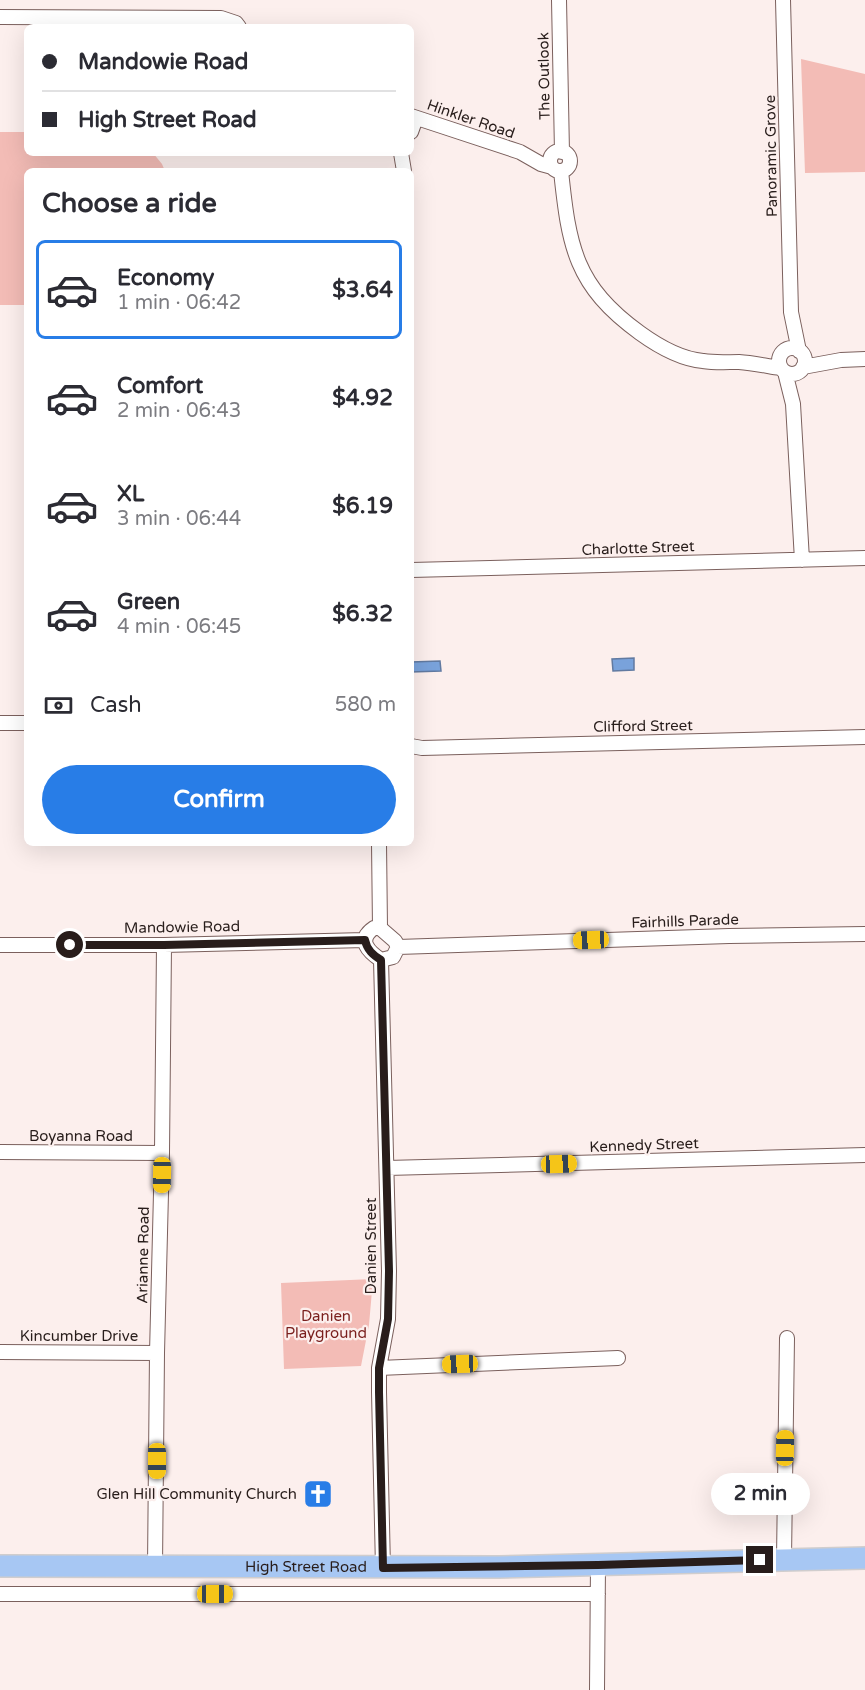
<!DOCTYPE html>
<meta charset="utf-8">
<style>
body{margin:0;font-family:"Varela Round",sans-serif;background:#f2f2f3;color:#2b2b33;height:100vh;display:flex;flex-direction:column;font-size:22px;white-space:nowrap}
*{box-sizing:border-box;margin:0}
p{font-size:20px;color:#7c7c81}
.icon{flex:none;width:33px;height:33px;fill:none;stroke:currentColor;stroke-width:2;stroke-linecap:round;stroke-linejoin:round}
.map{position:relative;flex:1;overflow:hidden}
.details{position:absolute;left:24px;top:168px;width:390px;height:678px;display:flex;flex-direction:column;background:#fff;border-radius:9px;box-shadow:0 6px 24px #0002}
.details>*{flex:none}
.guide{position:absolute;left:24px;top:24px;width:390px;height:132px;border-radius:9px;box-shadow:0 6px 24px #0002;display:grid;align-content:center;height:132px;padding:0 18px;background:#fff}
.end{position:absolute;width:27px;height:27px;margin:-14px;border:8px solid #281d1b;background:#fff;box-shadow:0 0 0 3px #fff}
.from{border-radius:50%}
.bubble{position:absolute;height:42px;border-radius:21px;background:#fff;box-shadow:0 6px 24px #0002;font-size:20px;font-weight:800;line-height:42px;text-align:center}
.car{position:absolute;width:18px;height:36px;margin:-18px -9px;border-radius:8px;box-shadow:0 0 4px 2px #0007;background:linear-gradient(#f5c518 24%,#345 0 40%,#f5c518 0 76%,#345 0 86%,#f5c518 0)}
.guide b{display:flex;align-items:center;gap:21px;height:57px;font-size:22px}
.guide b+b{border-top:2px solid #e1e1e2}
.guide i{width:15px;height:15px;background:#2b2b33}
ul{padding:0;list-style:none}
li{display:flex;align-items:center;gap:18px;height:99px;margin:0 12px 9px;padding:0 6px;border:3px solid transparent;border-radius:9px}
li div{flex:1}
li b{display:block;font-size:22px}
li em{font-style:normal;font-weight:800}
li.on{border-color:#287de7}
li>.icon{width:54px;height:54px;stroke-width:1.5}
h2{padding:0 18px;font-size:27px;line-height:72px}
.pay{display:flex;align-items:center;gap:15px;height:66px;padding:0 18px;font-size:22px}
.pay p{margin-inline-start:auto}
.cta{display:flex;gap:12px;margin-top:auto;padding:12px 18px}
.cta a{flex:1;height:69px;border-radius:36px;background:#287de7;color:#fff;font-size:24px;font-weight:800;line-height:69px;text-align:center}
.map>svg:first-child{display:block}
</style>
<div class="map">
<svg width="865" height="1690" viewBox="0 0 865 1690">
<rect width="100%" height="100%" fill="#fcefed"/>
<path fill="#f3bcb6" d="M801,59l64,15v98l-60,1z
M0,132h27v21h126l9,11 3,7h-138v134h-27z
M373,1279l-4,46 -8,41 -77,3 -3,-86z"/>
<path fill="#79a2db" stroke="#617aa1" stroke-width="1.5" d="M634,658v12l-21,1 -1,-12z
M440,661l1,10 -30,1v-10z"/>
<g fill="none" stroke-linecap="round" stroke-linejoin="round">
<g stroke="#7b605d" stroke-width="16">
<path id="street" d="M559,0l3,152
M783,0l8,312 8,39
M0,17l221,1 15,5 3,4
M411,116l109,36 21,12 11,3
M411,132l5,-14
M550 161a10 10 0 1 1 20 0a10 10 0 1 1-20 0Z
M401,153l3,18
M561,171c8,76 14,115 79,162 18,13 40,26 63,28 12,2 24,1 36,1 14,1 28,4 41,6
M779 361a13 13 0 1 1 26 0a13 13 0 1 1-26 0Z
M803,367l38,-7 24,-1
M785,372l8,32 9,156
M411,570l454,-12
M0,723h27
M411,746l11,2 443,-11
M379,843l1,85
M374,928h6l15,13 3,6 -5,10 -12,3c-12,-8 -25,-20 -7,-32z
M0,945h164l201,-5
M398,947l331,-11 136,-2
M381,960l8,311 -1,48 -9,49v24l4,176
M0,1152l162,1
M387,1168l478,-13
M0,1352l157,1
M379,1368l239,-10
M784,1559l3,-221
M155,1567l2,-214 5,-200 2,-208
M0,1594h598
M597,1690l1,-125"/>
</g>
<g stroke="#d0cdcd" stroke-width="24">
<g id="primary">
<path id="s1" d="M0,1566l499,1 366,-9"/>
</g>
</g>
<use href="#street" stroke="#fff" stroke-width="14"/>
<use href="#primary" stroke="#a7c7f3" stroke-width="21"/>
</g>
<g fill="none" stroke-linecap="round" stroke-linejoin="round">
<path stroke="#281d1b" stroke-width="8" d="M70,945h94l201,-5c2,10 8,15 16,20l8,311 -1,48 -9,49v24l4,176 215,-3 162,-5"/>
</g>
<defs>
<g id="church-square" transform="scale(1.5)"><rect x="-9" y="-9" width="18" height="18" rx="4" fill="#287de7" stroke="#fcefed"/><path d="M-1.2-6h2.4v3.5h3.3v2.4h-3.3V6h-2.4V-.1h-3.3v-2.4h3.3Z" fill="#fff"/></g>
</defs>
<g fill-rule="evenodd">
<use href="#church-square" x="318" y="1494"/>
</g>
<g text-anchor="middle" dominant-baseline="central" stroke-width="4.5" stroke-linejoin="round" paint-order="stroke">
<g font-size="15" fill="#281d1b" stroke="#fcefed">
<text transform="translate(544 76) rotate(-91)">The Outlook</text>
<text transform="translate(471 119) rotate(19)">Hinkler Road</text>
<text transform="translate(771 156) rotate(-91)">Panoramic Grove</text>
<text transform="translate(638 548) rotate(-2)">Charlotte Street</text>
<text transform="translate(643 726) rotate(-1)">Clifford Street</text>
<text transform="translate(685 921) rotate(-2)">Fairhills Parade</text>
<text transform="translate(182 927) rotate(-1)">Mandowie Road</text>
<text x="81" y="1136">Boyanna Road</text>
<text transform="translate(644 1145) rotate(-2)">Kennedy Street</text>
<text transform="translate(371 1246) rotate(-90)">Danien Street</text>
<text transform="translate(143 1255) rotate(-89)">Arianne Road</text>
<text x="79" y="1336">Kincumber Drive</text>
<text stroke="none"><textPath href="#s1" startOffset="306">High Street Road</textPath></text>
</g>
<g font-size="15" fill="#7a1f1d" stroke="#fcefed">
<text x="326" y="1316">Danien<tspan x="326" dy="17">Playground</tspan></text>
</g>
<g font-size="15" fill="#281d1b" stroke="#fcefed" text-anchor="end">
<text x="297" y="1494">Glen Hill Community Church</text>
</g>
</g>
</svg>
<i class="end from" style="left:70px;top:945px"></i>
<i class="end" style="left:760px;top:1560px"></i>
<div class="bubble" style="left:711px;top:1473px;width:99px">2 min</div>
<i class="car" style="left:591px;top:940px;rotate:268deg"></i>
<i class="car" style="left:559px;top:1164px;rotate:88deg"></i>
<i class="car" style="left:162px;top:1175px;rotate:181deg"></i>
<i class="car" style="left:460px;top:1364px;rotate:268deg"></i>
<i class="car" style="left:785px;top:1448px;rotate:1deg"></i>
<i class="car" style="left:157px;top:1461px;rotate:180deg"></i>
<i class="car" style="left:215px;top:1594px;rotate:90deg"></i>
<div class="guide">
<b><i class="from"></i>Mandowie Road</b>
<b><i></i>High Street Road</b>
</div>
<section class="details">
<h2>Choose a ride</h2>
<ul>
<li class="on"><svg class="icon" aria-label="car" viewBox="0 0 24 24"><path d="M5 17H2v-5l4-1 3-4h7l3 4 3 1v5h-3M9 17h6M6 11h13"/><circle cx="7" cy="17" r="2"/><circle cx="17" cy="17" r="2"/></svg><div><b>Economy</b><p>1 min · 06:42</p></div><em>$3.64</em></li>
<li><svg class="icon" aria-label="car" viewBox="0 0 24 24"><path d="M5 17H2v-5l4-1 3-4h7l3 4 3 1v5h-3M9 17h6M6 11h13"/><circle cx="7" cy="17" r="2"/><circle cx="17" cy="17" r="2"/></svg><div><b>Comfort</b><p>2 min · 06:43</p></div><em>$4.92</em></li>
<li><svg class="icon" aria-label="car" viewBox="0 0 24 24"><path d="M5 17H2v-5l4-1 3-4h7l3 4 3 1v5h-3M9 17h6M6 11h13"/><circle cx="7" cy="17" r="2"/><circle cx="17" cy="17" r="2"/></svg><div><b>XL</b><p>3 min · 06:44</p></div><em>$6.19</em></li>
<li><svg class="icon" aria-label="car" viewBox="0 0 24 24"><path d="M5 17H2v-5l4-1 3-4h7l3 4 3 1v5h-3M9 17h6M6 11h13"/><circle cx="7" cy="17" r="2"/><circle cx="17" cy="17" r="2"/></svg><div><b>Green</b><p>4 min · 06:45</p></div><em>$6.32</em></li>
</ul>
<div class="pay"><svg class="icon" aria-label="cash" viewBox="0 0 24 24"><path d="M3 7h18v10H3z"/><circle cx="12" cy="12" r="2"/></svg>Cash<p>580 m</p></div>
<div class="cta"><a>Confirm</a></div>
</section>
</div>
